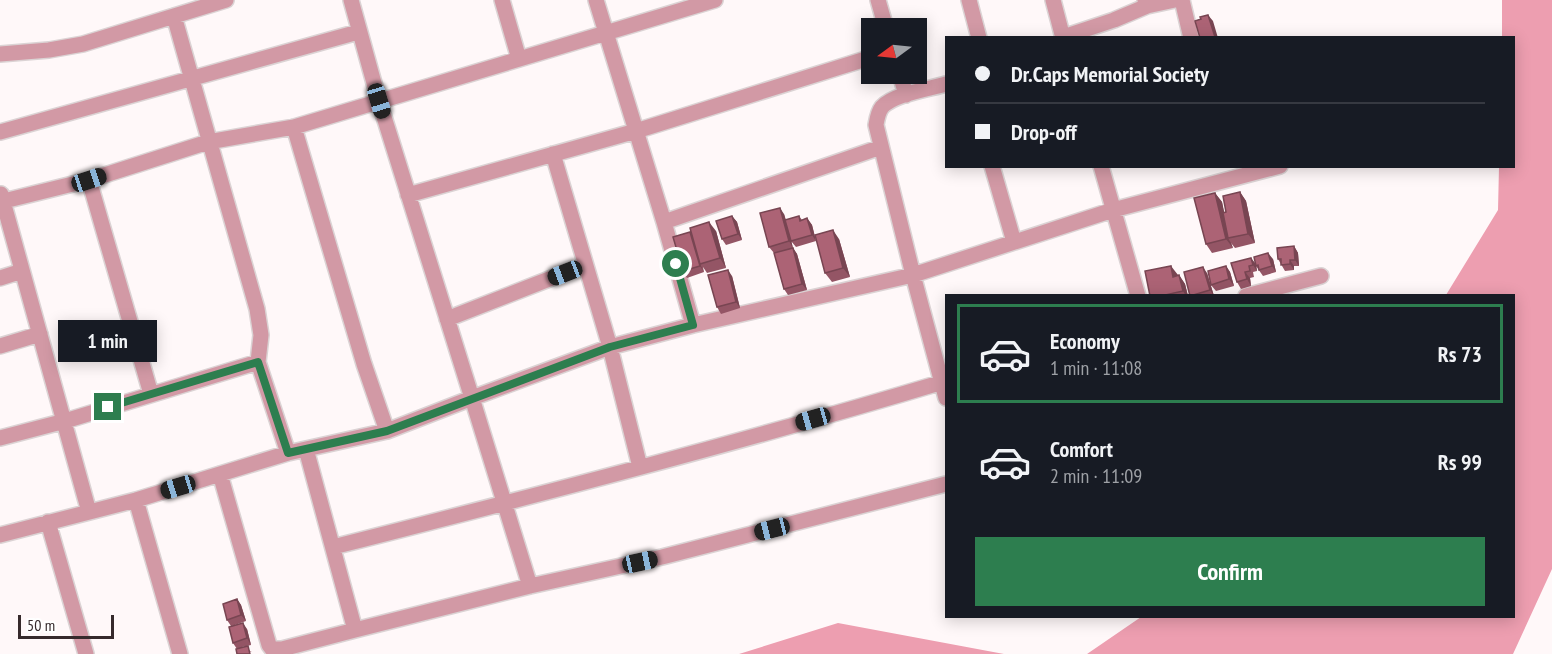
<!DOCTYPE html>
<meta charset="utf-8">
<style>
body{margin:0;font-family:"PT Sans Narrow",sans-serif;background:#242831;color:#f1f3f6;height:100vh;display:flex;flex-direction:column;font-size:22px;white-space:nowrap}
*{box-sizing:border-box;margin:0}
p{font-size:20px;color:#9ea1a6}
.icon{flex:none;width:33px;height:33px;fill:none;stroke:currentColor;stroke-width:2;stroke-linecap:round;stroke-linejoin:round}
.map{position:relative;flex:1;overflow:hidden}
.panel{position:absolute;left:945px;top:294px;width:570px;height:324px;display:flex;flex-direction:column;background:#171b24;border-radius:0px;box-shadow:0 3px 15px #0003}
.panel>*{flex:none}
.top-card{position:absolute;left:945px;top:36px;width:570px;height:132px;border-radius:0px;box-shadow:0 3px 15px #0003;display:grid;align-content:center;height:132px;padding:0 30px;background:#171b24}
.needle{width:39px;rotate:255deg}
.buttons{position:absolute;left:861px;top:18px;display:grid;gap:12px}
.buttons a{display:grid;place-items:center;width:66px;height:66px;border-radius:0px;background:#171b24;box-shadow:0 3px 15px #0003;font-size:30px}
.scale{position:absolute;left:18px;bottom:15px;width:96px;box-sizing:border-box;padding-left:6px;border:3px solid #362a2c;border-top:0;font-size:16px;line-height:21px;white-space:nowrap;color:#362a2c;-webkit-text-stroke:4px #fff;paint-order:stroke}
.end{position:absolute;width:27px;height:27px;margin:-14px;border:8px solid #2d7e4f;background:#fff;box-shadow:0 0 0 3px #fff}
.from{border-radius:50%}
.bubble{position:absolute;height:42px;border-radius:0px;background:#171b24;box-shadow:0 3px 15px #0003;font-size:20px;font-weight:600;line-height:42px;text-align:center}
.car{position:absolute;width:18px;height:36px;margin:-18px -9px;border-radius:8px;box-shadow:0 0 4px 2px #0007;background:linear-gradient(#222 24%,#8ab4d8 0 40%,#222 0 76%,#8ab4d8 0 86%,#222 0)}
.top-card b{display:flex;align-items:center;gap:21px;height:57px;font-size:22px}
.top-card b+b{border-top:2px solid #363941}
.top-card i{width:15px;height:15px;background:#f1f3f6}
ul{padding:10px 0 0;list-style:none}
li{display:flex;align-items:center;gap:18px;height:99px;margin:0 12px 9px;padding:0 18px;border:3px solid transparent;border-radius:0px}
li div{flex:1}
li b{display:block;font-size:22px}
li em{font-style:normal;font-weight:600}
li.active{border-color:#2d7e4f}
li>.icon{width:54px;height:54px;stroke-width:1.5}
.primary-button{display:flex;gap:12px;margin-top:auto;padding:12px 30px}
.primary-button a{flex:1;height:69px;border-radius:0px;background:#2d7e4f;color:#fff;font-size:24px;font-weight:600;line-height:69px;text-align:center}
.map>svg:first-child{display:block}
</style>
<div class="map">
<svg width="1552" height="654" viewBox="0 0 1552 654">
<rect width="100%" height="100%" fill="#fff8f9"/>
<path fill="#ed9eb0" d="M1502,0h50v569l-39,85h-426l54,-37 373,-1v-320l-68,-1 52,-85 1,-43 15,-1v-128l-12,-1z
M838,623l166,31h-265z"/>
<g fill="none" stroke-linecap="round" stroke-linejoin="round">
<g stroke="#dbd3d4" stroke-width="18">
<path id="minor" d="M502,0l17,59
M596,0l68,222 29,103
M878,0l8,28
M969,0l10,38
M1053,0l10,38
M1145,0l2,6 28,-6
M1182,0l9,38
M174,16l83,293 4,26 -3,27 30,91
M1063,37l51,-17 33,-14
M0,54l49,-4 34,-6 143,-44
M900,74l6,21
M946,84c-17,5 -52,10 -64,23 -4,5 -5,12 -6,18l37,150 33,123
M294,127l70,237 23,67
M0,132l358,-100
M553,154l57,193 30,120
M992,166l22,76
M1101,166l37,130
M89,180l62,214
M1,194l88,318
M408,195l228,-64 236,-74
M0,202l89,-22 119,-38 86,-15 421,-127
M664,222l217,-75
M0,278l22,-7
M1246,296l75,-20
M447,319l138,-54
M0,346l40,-12
M0,438l65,-17 193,-59
M306,449l49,181 175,-44 132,-29 284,-73
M220,474l49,171 3,4h10l73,-19
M136,500l44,154
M48,522l38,132
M0,535l136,-35 152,-47 99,-22 85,-33 -93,-297 -28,-101
M333,547c205,-52 410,-105 613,-166
M530,586l-58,-188 138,-51 83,-22 220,-50 200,-65 167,-44"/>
</g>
<use href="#minor" stroke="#d299a5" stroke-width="15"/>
</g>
<path fill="#945565" d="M1240,192l6,9 9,42 -20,5 -4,-5 2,5 -21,5 -6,-9 9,-51 7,9 2,11 2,-1z
M784,214l2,6 13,-4 3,4 5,-2 5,7 4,16 -20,6 -5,-6 -2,-9 4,16 4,6 10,36 -19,5 -4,-6 -10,-36 -5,-6z
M732,216l5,6 5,18 -16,5 -4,-6z
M716,231l10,37 -19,5 -4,-6 1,5 -17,6 -4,-7 9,-36z
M839,239l11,38 -18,5 -7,-9z
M1294,246l4,7 1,13h-5v4l-9,1 -7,-12z
M1273,259l3,13 -13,4 -7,-10 1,5 -4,1 1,5 -4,1 1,8 -10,3 -4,-7 -6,-19h24z
M1226,266l4,6 4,14 -18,5 -5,-6z
M1207,273l7,23h-24z
M1179,275l6,9 3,12h-38z
M732,276l8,32 -19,6 -4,-7z
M237,599l4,6 5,16 -14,5 15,3 4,16 -9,2 10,5 -15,-3 -4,-6 -2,-17 -4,-6z"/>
<path fill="#784552" d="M1208,15l5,6 5,17 -3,-1z
M1240,192l6,9 9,42 -7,-9z
M1215,193l7,9 8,36h-2l3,5 2,5 -7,-9z
M780,208l4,6 9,34 -4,-7z
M732,216l5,6 5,18 -4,-6z
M807,218l5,7 4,16 -4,-6z
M709,222l7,9 10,37 -6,-10z
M833,230l6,9 11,38 -7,-9z
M690,232l4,6 6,26 4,8 -4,-6z
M1294,246l4,7 1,13 -4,-6z
M793,248l4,6 10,36 -5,-6z
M1268,253l5,6 3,13 -4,-6z
M1251,258l5,6 1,7 -4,-6z
M1290,260l4,6v4l-4,-6z
M1171,266l7,9 2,11 -7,-9z
M1226,266l4,6 4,14 -5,-7z
M1203,267l4,6 7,23 -4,-6z
M728,270l4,6 8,32 -4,-6z
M1245,272l5,6 1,8 -4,-7z
M1179,275l6,9 3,12h-2l-3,-5z
M237,599l4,6 5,16 -5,-6z
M243,623l4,6 4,16 -4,-7z"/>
<path fill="#ac6375" stroke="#784552" stroke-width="1.5" d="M1208,15l7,22 -15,1 -5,-17 6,-2 -1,-2z
M1240,192l8,42 -20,4 -5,-25 3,-1 -3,-16z
M1215,193l11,46 -20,5 -12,-46z
M780,208l9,33 -20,6 -9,-34z
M732,216l6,18 -16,5 -6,-18z
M799,216l1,5 7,-3 5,17 -21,6 -6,-21z
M709,222l11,36 -20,6 -10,-36z
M833,230l10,38 -18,5 -10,-38z
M690,232l10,34 -17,5 -10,-34z
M1294,246l1,14h-5v4l-9,1v-6h-3l-1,-11z
M793,248l9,36 -18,5 -10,-36z
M1268,253l4,13 -13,4 -1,-5 -2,1 -2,-9z
M1251,258l2,7 -4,1 1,5 -5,1 2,7 -10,3 -6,-19z
M1171,266l2,11 6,-2 4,16 -22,5h-11l-5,-25z
M1226,266l3,13 -18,6 -3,-14z
M1203,267l7,23 -20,6 -6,-24z
M728,270l8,32 -19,5 -9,-32z
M237,599l4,16 -14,5 -4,-16z
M243,623l4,15 -14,5 -4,-16z
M248,646l2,8h-13l-1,-5z"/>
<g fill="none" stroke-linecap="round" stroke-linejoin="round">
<path stroke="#2d7e4f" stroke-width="8" d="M108,407l150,-45 30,91 99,-22 223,-84 83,-22 -17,-61"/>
</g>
</svg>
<div class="buttons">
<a><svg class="needle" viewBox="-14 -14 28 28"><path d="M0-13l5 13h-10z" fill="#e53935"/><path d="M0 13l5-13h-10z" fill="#9ea1a6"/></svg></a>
</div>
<div class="scale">50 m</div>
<i class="end from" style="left:676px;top:264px"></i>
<i class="end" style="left:108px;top:407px"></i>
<div class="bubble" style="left:58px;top:320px;width:99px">1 min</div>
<i class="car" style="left:379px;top:101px;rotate:163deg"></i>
<i class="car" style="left:89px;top:180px;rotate:72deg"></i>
<i class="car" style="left:565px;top:273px;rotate:249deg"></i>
<i class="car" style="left:813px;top:419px;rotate:254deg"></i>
<i class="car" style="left:178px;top:487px;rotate:253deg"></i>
<i class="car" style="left:772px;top:529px;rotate:256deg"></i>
<i class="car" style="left:640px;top:562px;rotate:78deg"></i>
<div class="top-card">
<b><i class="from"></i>Dr.Caps Memorial Society</b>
<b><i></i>Drop-off</b>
</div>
<section class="panel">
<ul>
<li class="active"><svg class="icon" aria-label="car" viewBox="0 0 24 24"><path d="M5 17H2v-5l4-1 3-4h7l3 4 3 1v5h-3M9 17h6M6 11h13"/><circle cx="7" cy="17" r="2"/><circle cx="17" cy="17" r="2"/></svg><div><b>Economy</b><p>1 min · 11:08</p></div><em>Rs 73</em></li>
<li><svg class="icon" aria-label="car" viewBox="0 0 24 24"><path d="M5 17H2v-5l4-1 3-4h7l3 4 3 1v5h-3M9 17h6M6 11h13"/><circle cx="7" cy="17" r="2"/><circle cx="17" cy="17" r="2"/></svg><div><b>Comfort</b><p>2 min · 11:09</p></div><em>Rs 99</em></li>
</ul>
<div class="primary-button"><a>Confirm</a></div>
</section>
</div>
